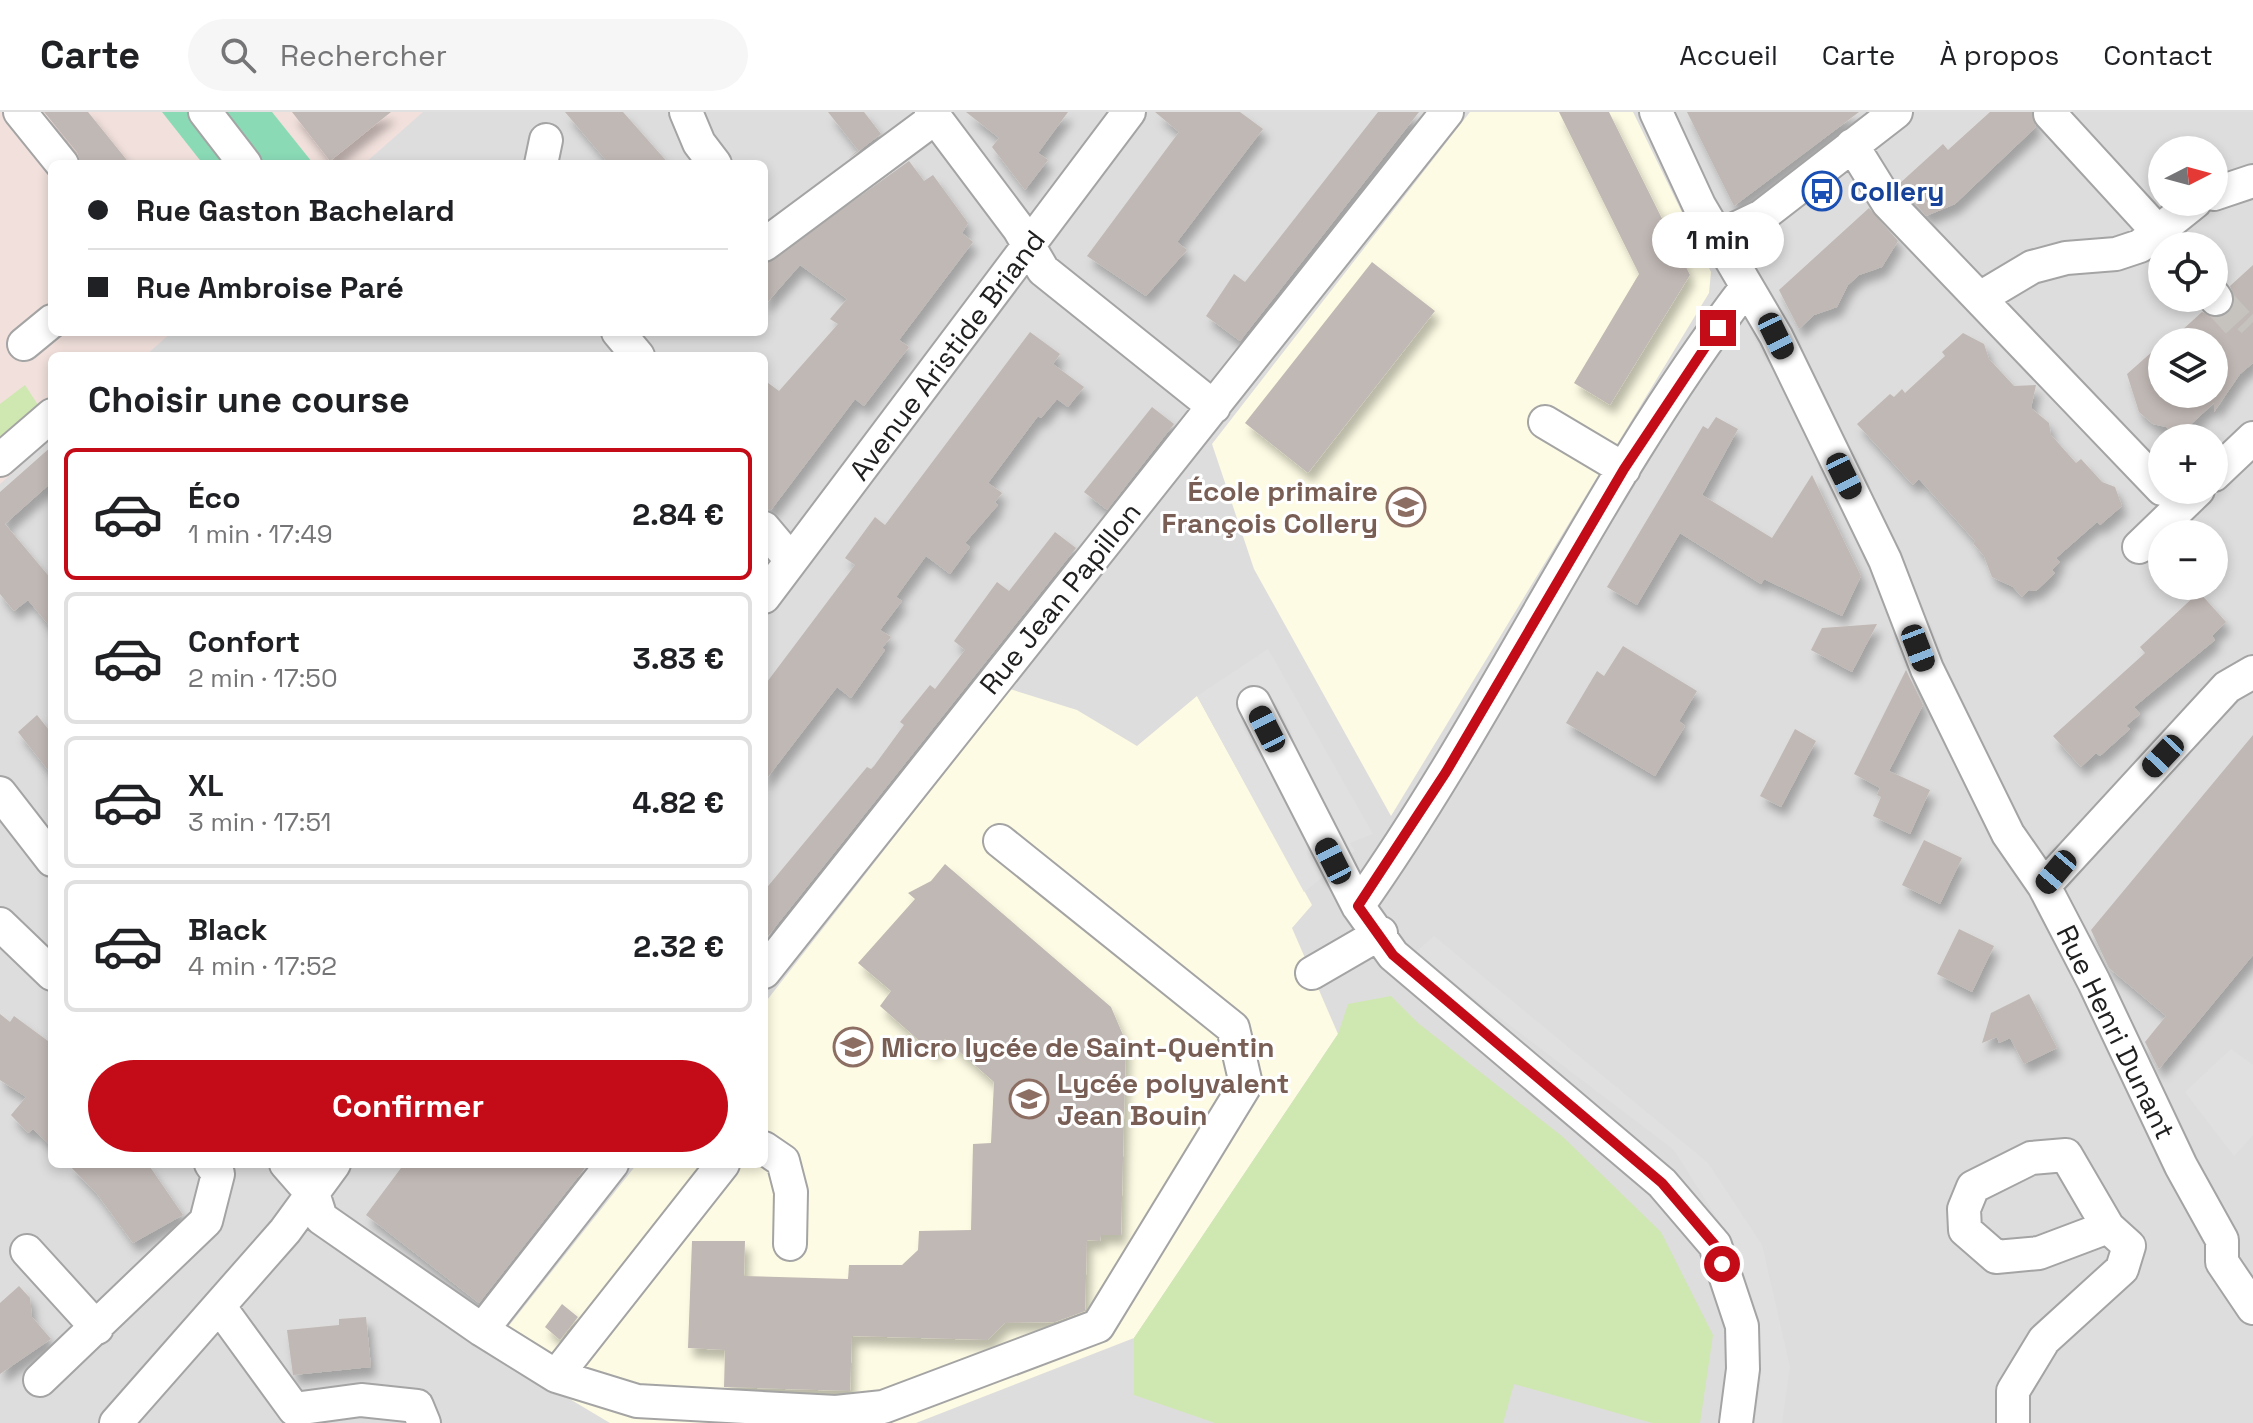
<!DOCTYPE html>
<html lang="fr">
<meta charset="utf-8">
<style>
body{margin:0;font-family:"Space Grotesk",sans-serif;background:#f6f6f6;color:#202124;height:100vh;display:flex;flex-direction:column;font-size:30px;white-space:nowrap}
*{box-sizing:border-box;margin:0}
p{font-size:26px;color:#757577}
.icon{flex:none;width:44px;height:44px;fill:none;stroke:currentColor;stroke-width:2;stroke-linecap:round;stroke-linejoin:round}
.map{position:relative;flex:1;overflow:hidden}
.drawer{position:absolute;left:48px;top:240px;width:720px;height:816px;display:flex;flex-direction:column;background:#fff;border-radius:12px;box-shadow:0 4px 12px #0003}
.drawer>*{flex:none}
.guide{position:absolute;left:48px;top:48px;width:720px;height:176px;border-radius:12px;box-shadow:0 4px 12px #0003;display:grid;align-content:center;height:176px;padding:0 40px;background:#fff}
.needle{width:52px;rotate:84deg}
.fabs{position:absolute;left:2148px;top:24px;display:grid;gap:16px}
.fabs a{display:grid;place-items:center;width:80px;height:80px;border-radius:50%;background:#fff;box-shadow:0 4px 12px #0003;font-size:40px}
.end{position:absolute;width:36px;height:36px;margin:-18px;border:10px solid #c40c19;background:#fff;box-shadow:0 0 0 4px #fff}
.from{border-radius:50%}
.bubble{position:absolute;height:56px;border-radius:28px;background:#fff;box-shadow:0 4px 12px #0003;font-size:26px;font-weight:700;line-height:56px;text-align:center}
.car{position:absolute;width:24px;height:48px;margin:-24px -12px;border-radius:10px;box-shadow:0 0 6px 2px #0007;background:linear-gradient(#222 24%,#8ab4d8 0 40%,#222 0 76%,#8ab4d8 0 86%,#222 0)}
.guide b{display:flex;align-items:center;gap:28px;height:76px;font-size:30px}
.guide b+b{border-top:2px solid #e0e0e0}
.guide i{width:20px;height:20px;background:#202124}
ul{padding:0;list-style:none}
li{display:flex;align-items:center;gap:24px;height:132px;margin:0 16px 12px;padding:0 24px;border:4px solid #e0e0e0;border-radius:12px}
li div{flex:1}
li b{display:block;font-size:30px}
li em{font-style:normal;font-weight:700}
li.selected{border-color:#c40c19}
li>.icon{width:72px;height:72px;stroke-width:1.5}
h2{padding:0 40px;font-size:36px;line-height:96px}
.primary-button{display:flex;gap:16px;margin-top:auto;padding:16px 40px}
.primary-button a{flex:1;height:92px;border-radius:48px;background:#c40c19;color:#fff;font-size:32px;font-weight:700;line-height:92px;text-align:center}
header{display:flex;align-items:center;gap:48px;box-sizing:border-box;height:112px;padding:0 40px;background:#fff;border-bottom:2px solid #e0e0e0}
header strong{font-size:38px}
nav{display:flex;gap:44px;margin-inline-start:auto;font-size:28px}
.search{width:560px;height:72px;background:#f6f6f6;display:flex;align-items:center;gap:20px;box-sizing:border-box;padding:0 28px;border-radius:44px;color:#757577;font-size:30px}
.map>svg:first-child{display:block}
</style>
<header>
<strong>Carte</strong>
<div class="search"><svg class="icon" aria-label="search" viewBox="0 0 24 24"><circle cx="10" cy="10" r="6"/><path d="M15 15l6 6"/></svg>Rechercher</div>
<nav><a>Accueil</a><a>Carte</a><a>À propos</a><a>Contact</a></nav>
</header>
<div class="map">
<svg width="2253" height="1311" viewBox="0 0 2253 1311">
<defs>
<filter id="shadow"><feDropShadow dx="5" dy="9" stdDeviation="4" flood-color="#0004"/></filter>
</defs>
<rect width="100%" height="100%" fill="#f0ece7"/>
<path fill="#dedddd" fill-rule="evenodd" d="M0,0h2253v1311h-2253zM2162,38h52v52h-52zM52,52h712v168h-712zM2162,134h52v52h-52zM2162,230h52v52h-52zM52,244h712v808h-712zM2162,326h52v52h-52zM2162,422h52v52h-52z"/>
<path fill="#fdfbe3" d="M1470,0h163l78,160 -2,21 -318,523 -137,-247 -42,-125z
M1010,577l67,21 60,36 60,-50 115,209 -20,23 46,106 -204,304 -218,85h-306l-121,-72 148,-187h127v-160z"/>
<path fill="#f1e0dc" d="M0,0h423l-59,52h-312v168h120l-27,24h-93v82l-52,46z"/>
<path fill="#cfe7b1" d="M25,273l15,23 -40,34v-38z
M1391,884l27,27 145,114 98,95 52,103 -13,88h-48l-138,-39 -11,39h-288l-81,-28v-57l204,-304 10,-30z"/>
<path fill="#8adab6" d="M162,0h110l40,50 -109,2z"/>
<path fill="#e0e0e0" d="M1268,537l105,185 -23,9 5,8 -51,41 -107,-196z
M1434,824l274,227 54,82 28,122 -8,56h-27l6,-42 -4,-62 -25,-77 -58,-92 -259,-197z
M2231,937l22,16v70l-19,21 -49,-64z"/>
<path fill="#c0b8b4" filter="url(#shadow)" d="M44,0h44l42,52h-49l-4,-12z
M292,0h99l-61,49z
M565,0h58l46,52h-60z
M828,0h36l17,22 -33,25 10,-9z
M966,0h102l-30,41 10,7 -23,30 -33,-43 7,-9z
M1155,0h85l23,17 -86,113 10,8 -41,46 -59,-40 92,-124z
M1378,0h41l-179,229 -34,-25 28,-42 11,8z
M1559,0h50l81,163 -80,130 -36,-22 65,-109z
M1687,0h172l-125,94z
M1990,0h42l4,15 -81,77 -29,12 -27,-32 44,-40 5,6z
M909,49l15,20 9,-6 35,48 -6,10 11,9 -74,98 10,7 -45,59 -9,-7 -84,111 -7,-1v-129l15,11 59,-67 -8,-5 17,-20 -47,-34 -36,41v-41z
M1869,96l29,33 -16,26 -23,8 -11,10 -11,22 -23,8 -15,14 -20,-39z
M1372,150l63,49 -127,162 -63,-50z
M2253,153v98l-13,11 -26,38v-9l-38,35 -10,-11 -13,-3 -14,-12 -12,-38 35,-31v51h52v-52h-45l33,-30 14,6 11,-4 8,-15 -5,-13z
M1030,220l30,22 -7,10 31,23 -16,20 -11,-8 -16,19 -3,-2 -50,67 14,10 -7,9 3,3 -33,38 5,4 -20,27 -24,-18 -30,41 6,4 -22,29 11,7 -9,11 3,2 -34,48 -14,-11 -73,95v-96l91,-121 -10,-7 30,-41 10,8z
M1963,221l21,11 5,15 25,27 22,-1 -5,23 18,15 2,12 25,28 5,-4 21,23 13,5 7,19 -22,19 -3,-3 -41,36 4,4 -8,8 3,3 -19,18 -7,-1 -7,7 -9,-10 -21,-10 -8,-21 -11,-13 2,-2 -56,-62 -6,6 -56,-61 33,-30 4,3 8,-8 3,4 40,-37 -3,-4z
M1152,295l22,17 -67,86 -23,-18z
M1716,305l22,12 -36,66 70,43 40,-63 49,101 -19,40 -78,-37 -3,5 -81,-51 -43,72 -30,-18 96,-161 5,3z
M52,334v36l-47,42 47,56v49l-24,-29 -14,11 -14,-17v-102z
M1055,420l21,16 -312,393v-50l103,-124 4,2 3,-3 30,-41 -4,-3 30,-37 5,4 30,-39 -11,-9 43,-59 12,9z
M2199,480l27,30 -14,14 3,4 -81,67 6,7 -14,12 4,3 -30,27 -4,-3 -15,14 -28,-31 92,-83 -5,-6z
M1877,512l-25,48 -41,-22 11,-22z
M1623,534l74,45 -18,30 6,5 -30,50 -89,-53 31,-52 7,5z
M1906,558l17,35 -34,66 41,19 -20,44 -37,-18 8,-19 -4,-2 3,-7 -26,-14z
M37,603l15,19v41l-34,-43z
M1795,617l21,12 -35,66 -21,-11z
M2253,623v220l-94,114 -14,-27 21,-26 -57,-48 -18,-38z
M1924,728l38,18 -22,46 -38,-19z
M945,752l166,143 15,35 -5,193h-20l-1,6 -13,-1 -2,71 -30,11 -50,1 -17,17 -136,-4 -2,55 -126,-4 1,-37 -37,-2 4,-107h53l-1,35 104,3 1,-14h53l16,-15 1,-19 52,-1 2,-86 18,-1 3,-61 -49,-43 -12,14 -53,-47 11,-15 -33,-28 57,-64 -7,-6 23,-12z
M1959,817l35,17 -22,46 -35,-18z
M2029,882l28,54 -33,16 -14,-26 -11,5 -2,-6 -15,6 9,-30z
M0,902l10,8 4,-6 38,28v103l-19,-18 -5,4 -17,-18 15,-18 -26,-17z
M68,1052h80l35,51 -50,28 -36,-49z
M404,1052h184l-109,139 -113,-88z
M19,1174l11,12 2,19 19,22 -51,35v-71z
M562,1192l16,13 -18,23 -15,-13z
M366,1205l5,50 -78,8 -6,-45 52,-5v-6z"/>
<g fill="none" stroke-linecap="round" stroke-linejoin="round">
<path stroke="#c6c3bf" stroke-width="32" stroke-dasharray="32 16" stroke-linecap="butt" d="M2216,187l22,24 8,-8 7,7"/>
<g stroke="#a4a4a4" stroke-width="36">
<path id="minor" d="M20,0l42,52
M205,0l40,52
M686,0l13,31 16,21
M931,0l88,117 24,41 171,137
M1656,0l43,93 77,131 109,224 42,109 81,165 36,52 50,96 87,184 41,74v22l31,46
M2050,2l121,132
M1852,33l36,58 274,286
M541,52l5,-24
M2214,82l39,-13
M1718,125l44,-21 134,-104
M764,133l171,-127
M2214,184l2,3
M1980,186l52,-31 34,-9 50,-4 24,-8 55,-44
M618,220l20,24
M24,232l28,-23
M1545,310l79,47
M0,348l52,-45
M2214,363l39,-37
M764,416l27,32
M2139,435l59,-57
M764,485l365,-485
M1254,591l104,203 35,49 269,228 53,62 27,81 1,43 -7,54
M0,681l52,67
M2044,774l183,-199 26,-15
M1358,794c140,-198 239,-424 387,-617
M0,812l52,50
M764,860l683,-860
M1312,861l69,-40
M764,1036l19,13 8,31 -1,52
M286,1052l28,32 7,22 161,112 74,46 167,-212
M27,1139l70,77
M219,1194l75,103 67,-9 56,6 7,17
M482,1218l130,-166
M556,1264l81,25 199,11 47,-5 215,-81 148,-242 -13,-56 -233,-187
M40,1268l166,-159 12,-47 -7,-10
M116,1311l169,-192 49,-67
M2013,1311v-32l31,-51 78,-71 7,-23 -21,-19 -42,-72 -35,3 -58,29 -9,22 1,21 31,27 43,-4 69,-26"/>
</g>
<use href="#minor" stroke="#fff" stroke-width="32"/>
</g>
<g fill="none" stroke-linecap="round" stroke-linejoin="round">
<path stroke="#c40c19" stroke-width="10" d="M1718,216l-94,141 -178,303 -88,134 35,49 269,228 53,62 7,19"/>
</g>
<defs>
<g id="bus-ring" transform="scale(2)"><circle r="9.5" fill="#fff" stroke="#1a4fb4" stroke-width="1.5"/><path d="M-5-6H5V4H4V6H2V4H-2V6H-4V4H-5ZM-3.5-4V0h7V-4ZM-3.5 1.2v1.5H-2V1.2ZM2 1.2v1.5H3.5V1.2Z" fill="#1a4fb4"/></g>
<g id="school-ring" transform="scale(2)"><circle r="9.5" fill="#fff" stroke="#8d6e63" stroke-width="1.5"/><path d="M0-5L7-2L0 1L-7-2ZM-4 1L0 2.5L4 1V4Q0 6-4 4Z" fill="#8d6e63"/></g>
</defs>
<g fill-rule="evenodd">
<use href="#bus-ring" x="1822" y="79"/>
<use href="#school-ring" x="1406" y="395"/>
<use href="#school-ring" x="853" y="935"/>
<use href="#school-ring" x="1029" y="987"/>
</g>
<g text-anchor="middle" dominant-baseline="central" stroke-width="6" stroke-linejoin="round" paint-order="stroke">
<g font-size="28" font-weight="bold" fill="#164399" stroke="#fff" text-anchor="start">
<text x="1850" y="79">Collery</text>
</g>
<g font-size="28" fill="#202020" stroke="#fff">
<text transform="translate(947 243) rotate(-53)">Avenue Aristide Briand</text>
<text transform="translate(1060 486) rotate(-51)">Rue Jean Papillon</text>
<text transform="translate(2116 920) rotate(64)">Rue Henri Dunant</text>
</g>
<g font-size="28" font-weight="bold" fill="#785e54" stroke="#fff" text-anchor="start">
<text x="1378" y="379" text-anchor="end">École primaire<tspan x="1378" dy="32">François Collery</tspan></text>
<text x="881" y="935">Micro lycée de Saint-Quentin</text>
<text x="1057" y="971">Lycée polyvalent<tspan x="1057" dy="32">Jean Bouin</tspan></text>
</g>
</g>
</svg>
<div class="fabs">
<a><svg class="needle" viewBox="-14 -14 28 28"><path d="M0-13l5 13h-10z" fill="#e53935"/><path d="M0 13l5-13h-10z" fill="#757577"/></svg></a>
<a><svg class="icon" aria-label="locate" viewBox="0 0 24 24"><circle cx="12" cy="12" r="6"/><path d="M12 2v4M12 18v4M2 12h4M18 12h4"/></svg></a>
<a><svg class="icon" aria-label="layers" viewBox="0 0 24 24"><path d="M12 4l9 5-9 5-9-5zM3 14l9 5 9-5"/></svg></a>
<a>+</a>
<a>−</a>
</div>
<i class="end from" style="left:1722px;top:1152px"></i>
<i class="end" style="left:1718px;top:216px"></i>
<div class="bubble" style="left:1652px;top:100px;width:132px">1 min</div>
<i class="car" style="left:1776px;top:224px;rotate:154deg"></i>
<i class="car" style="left:1844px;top:364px;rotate:154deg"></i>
<i class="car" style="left:1918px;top:536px;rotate:159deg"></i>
<i class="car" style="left:1267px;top:617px;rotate:333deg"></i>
<i class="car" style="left:2163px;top:644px;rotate:223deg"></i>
<i class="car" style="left:1333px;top:749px;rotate:333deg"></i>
<i class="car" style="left:2056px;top:760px;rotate:220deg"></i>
<div class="guide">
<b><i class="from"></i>Rue Gaston Bachelard</b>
<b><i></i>Rue Ambroise Paré</b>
</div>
<section class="drawer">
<h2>Choisir une course</h2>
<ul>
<li class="selected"><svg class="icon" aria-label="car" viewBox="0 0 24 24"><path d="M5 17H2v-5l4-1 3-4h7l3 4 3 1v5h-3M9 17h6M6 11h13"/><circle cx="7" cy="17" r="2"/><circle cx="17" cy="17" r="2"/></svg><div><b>Éco</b><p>1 min · 17:49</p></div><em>2.84 €</em></li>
<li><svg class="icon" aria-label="car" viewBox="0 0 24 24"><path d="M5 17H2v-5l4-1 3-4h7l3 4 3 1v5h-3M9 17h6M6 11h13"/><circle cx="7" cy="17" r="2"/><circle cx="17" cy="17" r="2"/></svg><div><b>Confort</b><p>2 min · 17:50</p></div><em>3.83 €</em></li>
<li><svg class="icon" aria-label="car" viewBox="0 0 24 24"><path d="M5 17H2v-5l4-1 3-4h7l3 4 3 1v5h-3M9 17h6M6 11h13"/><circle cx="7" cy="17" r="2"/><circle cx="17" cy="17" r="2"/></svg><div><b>XL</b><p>3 min · 17:51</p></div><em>4.82 €</em></li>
<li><svg class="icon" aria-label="car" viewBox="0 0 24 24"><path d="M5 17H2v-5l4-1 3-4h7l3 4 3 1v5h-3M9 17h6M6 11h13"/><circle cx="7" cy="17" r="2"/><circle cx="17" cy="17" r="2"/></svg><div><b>Black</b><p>4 min · 17:52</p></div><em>2.32 €</em></li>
</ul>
<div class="primary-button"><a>Confirmer</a></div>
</section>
</div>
